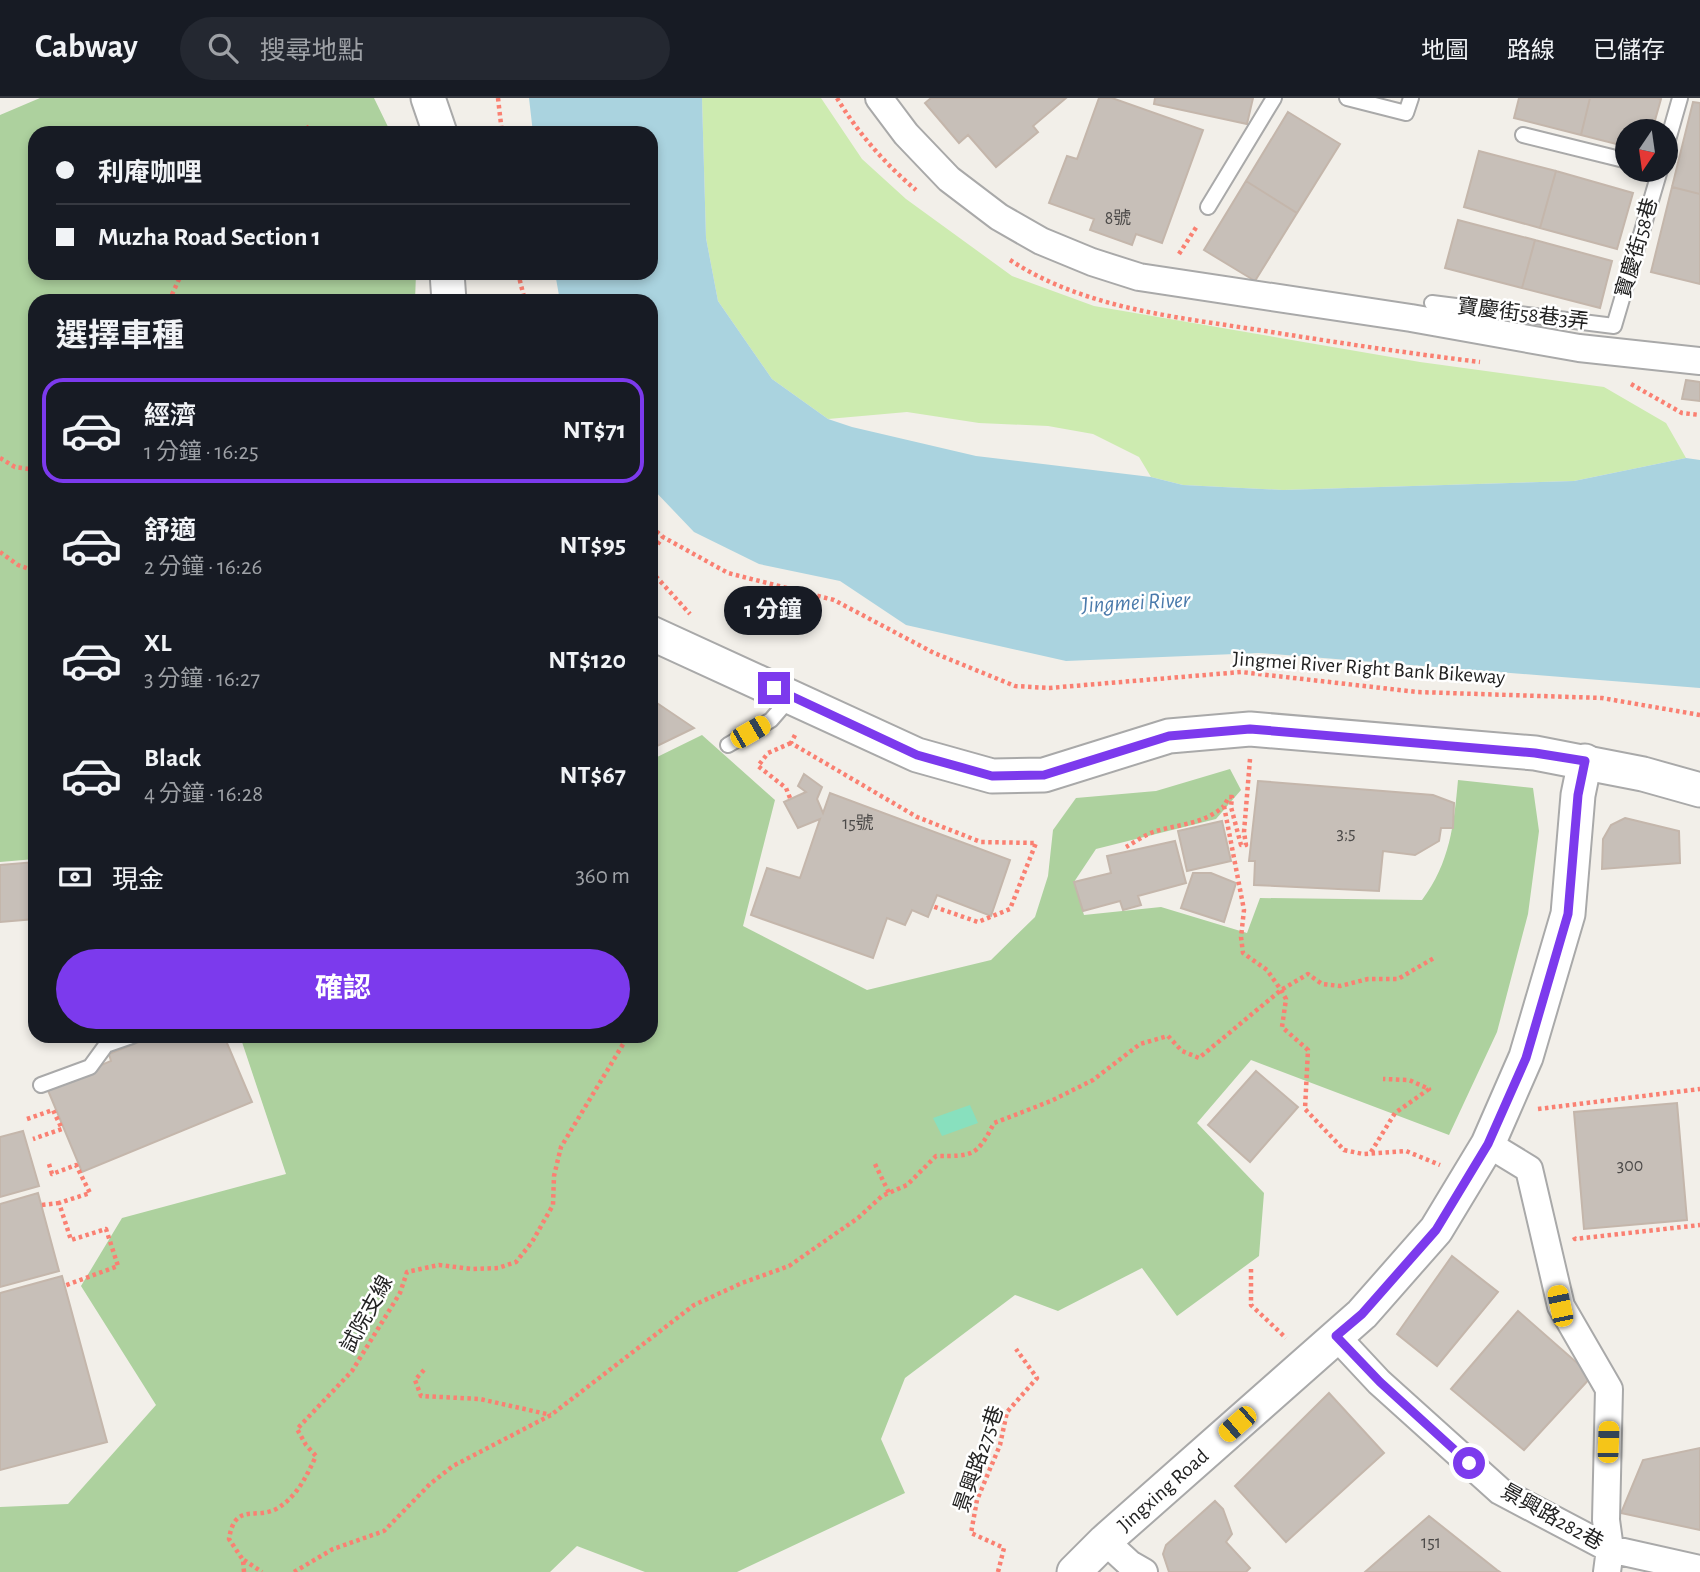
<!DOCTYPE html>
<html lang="zh-TW">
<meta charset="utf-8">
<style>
body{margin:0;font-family:"Alegreya Sans","Noto Sans TC",sans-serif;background:#242831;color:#f1f3f6;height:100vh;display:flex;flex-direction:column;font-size:26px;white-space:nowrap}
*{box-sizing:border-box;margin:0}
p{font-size:23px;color:#9ea1a6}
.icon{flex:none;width:38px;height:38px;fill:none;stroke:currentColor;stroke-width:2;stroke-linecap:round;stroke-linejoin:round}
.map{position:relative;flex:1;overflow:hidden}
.drawer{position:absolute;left:28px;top:196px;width:630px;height:749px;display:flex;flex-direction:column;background:#171b24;border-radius:21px;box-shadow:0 4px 10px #0003}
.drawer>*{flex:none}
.guide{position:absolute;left:28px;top:28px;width:630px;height:154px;border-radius:21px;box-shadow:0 4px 10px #0003;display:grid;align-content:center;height:154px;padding:0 28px;background:#171b24}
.needle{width:46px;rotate:193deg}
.controls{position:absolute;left:1615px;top:21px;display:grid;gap:14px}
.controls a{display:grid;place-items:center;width:63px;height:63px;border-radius:50%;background:#171b24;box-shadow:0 4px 10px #0003;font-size:35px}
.end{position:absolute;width:32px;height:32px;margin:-16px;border:9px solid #7c3aed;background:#fff;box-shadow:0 0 0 4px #fff}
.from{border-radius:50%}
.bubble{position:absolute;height:49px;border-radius:24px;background:#171b24;box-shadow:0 4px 10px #0003;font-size:23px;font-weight:700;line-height:49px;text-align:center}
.car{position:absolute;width:21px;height:42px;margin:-21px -10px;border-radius:9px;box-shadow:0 0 5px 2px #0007;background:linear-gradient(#f5c518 24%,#345 0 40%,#f5c518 0 76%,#345 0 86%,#f5c518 0)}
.guide b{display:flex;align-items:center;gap:24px;height:66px;font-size:26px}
.guide b+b{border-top:2px solid #363941}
.guide i{width:18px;height:18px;background:#f1f3f6}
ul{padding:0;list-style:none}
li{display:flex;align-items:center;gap:21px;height:105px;margin:0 14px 10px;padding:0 14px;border:4px solid transparent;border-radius:21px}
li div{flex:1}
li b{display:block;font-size:26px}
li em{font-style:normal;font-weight:700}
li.active{border-color:#7c3aed}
li>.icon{width:63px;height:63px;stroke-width:1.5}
h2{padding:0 28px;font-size:32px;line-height:84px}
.pay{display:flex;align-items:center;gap:18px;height:77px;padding:0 28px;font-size:26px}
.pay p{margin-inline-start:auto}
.action{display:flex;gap:14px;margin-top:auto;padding:14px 28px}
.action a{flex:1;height:80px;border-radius:42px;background:#7c3aed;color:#fff;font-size:28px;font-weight:700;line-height:80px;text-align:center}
header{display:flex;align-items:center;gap:42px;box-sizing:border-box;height:98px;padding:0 35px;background:#171b24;border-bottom:2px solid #363941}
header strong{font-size:33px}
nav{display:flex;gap:38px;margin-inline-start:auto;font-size:24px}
.search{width:490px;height:63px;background:#242831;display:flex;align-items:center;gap:18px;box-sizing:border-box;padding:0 24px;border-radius:38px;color:#9ea1a6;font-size:26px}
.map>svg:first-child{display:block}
</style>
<header>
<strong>Cabway</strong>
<div class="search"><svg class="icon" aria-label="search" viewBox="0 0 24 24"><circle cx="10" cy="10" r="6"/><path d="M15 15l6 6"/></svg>搜尋地點</div>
<nav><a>地圖</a><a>路線</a><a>已儲存</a></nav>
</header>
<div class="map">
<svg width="1700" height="1474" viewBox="0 0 1700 1474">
<rect width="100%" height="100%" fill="#f2efe9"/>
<path fill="#cdebb0" d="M702,0h119l41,61 44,40 106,77 82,30 326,56 184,25 62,36 20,35 -112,23 -291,9 -100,-5 -32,-8 -12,-20 -46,-23 -45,-8 -69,-3 -72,-11 -79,7 -56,-40 -54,-78 -12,-63z"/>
<path fill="#add19e" d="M40,0h334l17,35h-356v140h381l-1,28h-380v558l-35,3v-747z
M702,637l73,65 -32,126 124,64 124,-30 44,-43 13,-41 5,-46 23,-32 80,-7 74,-22 11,21 -25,29 -120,30 -22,33 10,33 77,-8 86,26 13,-35 162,2c28,-37 32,-76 36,-120l75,8 6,43 -11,83 -31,118 -48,103 -198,-75 -54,63 67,70 -5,63 -82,60 -35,-48 -84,43 -43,-16 -110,83 -24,61 24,54 -168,79h-92l-68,-26 -27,26h-550v-65l68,-3 88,-99 -75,-119 41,-68 164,-44 -46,-138h411v-276z"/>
<path fill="#88e0be" d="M970,1007l8,18 -36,13 -9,-18z"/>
<path fill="#aad3df" d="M529,0h173l4,140 12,63 54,78 56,40 24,8 124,29 175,21 32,8 100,5 291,-9 112,-23 14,2v228l-441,-35 -193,8 -160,-36 -66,-44 -81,-17 -65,-32 -43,-45v-186h-91l-5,-28h96v-140h-118z"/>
<path fill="#c7bfb8" stroke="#c4b6ab" stroke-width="2" d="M931,0h135l-33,28 5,6 -42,35 -28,-32 -9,8 -34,-40z
M1099,0h13l91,32 -41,113 -26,-9 -4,11 -42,-15 4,-11 -45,-16 18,-47 10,3z
M1155,0h98l-6,26 -93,-20z
M1519,0h71l-9,37 -67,-17z
M1590,0h67l4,1 -9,32h-24v16l-47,-12z
M1693,4l7,1v91l-28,-7z
M1288,14l52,32 -43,69 -51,-32z
M1479,53l77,20 -16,57 -76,-21z
M1556,73l77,22 -16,56 -77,-21z
M1246,83l51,32 -42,68 -51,-31z
M1672,89l28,7v90l-49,-12z
M1458,122l77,20 -13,48 -77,-20z
M1535,142l77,21 -12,47 -78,-20z
M1686,282l14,2v19l-18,-2z
M651,601l43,29 -43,21z
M804,676l18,13 -5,12 6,14 7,-20 180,67 -19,56 -54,-21 -9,22 -16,-7 -7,15 -18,-7 -14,40 -122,-43 16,-47 33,10 20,-59 -22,9 -14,-26 22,-10 -8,-6z
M1258,683l175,14 21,8 -1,25h-12l-2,13 -24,14 -32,-4 -4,40 -125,-6 1,-24h-6z
M1625,720l54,13 1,32 -78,6 1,-30 8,-14z
M1222,723l9,40 -44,10 -9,-40z
M1175,743l11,42 -48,13 3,9 -18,5 -3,-9 -37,10 -9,-29 37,-9 -4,-17z
M35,764v57l-35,3v-57z
M1193,775h18l25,10 -12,39 -43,-14z
M154,938h4l2,6 15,-6h49l28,66 -170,70 -35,-84 64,-27 -2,-7z
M1256,973l42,36 -48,55 -42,-37z
M1677,1005l10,117 -103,9 -10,-117z
M23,1033l16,55 -39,11v-60z
M38,1095l21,78 -59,16v-83z
M1452,1158l46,36 -61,74 -40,-32z
M62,1178l45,166 -107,28v-177z
M1518,1213l74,65 -68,74 -73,-61z
M1329,1295l55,60 -98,89 -51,-56z
M1700,1350v82l-79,-17 22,-53z
M1215,1403l8,8 9,25 -6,8 24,26 -4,4h-77l-6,-18 3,-9z
M1429,1418l68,54 3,2h-135z"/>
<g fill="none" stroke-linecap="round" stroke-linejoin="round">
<g stroke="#a9a9a9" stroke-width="18">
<path id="service" d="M1347,0l59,15 5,-15
M1523,37l105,26
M1666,49l14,-49
M1208,109l66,-109
M1432,205l182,23 46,-156
M728,647l43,-25 19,-22
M41,987l49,-18 16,-22 26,-9"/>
</g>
<g stroke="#a9a9a9" stroke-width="30">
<path id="minor" d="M879,0l27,36 43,45 50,38 42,24 51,21 47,15 272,41 168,30 121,13
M1488,1046l41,25 32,137 48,83 -3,131 4,29 -3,23
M1336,1238l43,46 121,109 110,58 90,20
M1105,1443l25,23 14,8"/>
</g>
<g stroke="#a9a9a9" stroke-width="37">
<g id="tertiary">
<path d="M428,0l12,35"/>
<path d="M447,175l2,28"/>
<path d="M651,535l266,122 75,21 52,-1 125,-39 81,-7 285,24 108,21 57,16"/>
<path id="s1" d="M1074,1474l31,-31 257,-227 74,-84 52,-86 38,-87 42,-143 10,-119 7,-34"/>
</g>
</g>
<path stroke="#fa8072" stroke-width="4.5" stroke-dasharray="3.5 3.5" stroke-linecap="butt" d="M498,0l4,35
M837,0c20,34 49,67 79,92
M301,35l10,-8
M1179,156l18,-28
M1010,162c73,48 165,57 249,70 74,12 147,23 221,32
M518,175l7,28
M169,203l11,-24 5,-4
M1631,286l51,29 18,2
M0,360l15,9 20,3
M651,429l12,10 65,36 106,27 100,53 81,33 34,2 192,-16 176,20 185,6 98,17
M651,447h6l6,-8
M0,454l18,13 17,6
M651,473l39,43
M795,637l-4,8 126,74 64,25 55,1 -26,66 -32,13 -46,-16
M1250,661l-6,73 2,13h-5l-10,-38 1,-10h-3l-5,9 20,104 -3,27 2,16 24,17 14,20 5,9 -4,28 26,23 -3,59 39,41 19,4 43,-3 34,14
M790,700l-4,-10 -28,-22 10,-13 23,-10
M1126,749c9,-5 20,-13 30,-16 24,-7 48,-7 68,-25
M1538,1011l162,-20
M27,1021l26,-9 9,19 -29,10
M1371,1054l24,-39 34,-24 -20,-9 -26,-1
M49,1066l3,10 24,-9 14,28 -31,10 12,37 35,-11 12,37 -54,20
M875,1066l14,29
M42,1107l17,-2
M1574,1139l1,2 125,-14
M1251,1171v36l35,33
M424,1272l-9,10 6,16 59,3 71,16
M244,1462l18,12
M244,1474l-1,-12 -14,-21c6,-38 27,-18 49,-31 20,-13 28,-31 38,-52l-10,-11 -9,-16 55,-58 48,-78 7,-21 32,-7 33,4 26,-1 18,-6 16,-20 21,-37 1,-29 7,-29 67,-111
M294,1474l39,-23 51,-18 46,-47 23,-18 98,-51 143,-110 48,-22 47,-17 69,-48 24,-22 25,-11 29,-29c36,0 41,1 58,-33l57,-22 42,-21 47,-36 28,-8 14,15 17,7 82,-68 27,-16 14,10 18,2 28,-7h30l36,-21
M998,1474l6,-24 -33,-15 6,-33 23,-55 7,-33 30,-34 -21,-29"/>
<use href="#service" stroke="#fff" stroke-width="14"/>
<use href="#minor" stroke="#fff" stroke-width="26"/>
<use href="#tertiary" stroke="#fff" stroke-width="33"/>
</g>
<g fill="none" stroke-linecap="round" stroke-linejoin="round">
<path stroke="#7c3aed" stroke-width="9" d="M774,590l143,67 75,21 52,-1 125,-39 81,-7 285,24 50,8 -7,34 -10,119 -42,144 -38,86 -52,86 -74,84 -26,22 44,46 89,81"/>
</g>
<g text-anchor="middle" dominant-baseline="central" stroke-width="5" stroke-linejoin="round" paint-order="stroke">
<g font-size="18" fill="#4b4948">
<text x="1118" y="121">8號</text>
<text x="858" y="726">15號</text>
<text x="1346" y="736">3;5</text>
<text x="1630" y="1068">300</text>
<text x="1431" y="1445">151</text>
</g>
<g font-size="21" fill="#222" stroke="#fff">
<text transform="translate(1637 150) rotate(-74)">寶慶街58巷</text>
<text transform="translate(1523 216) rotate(7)">寶慶街58巷3弄</text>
<text transform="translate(1369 570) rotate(4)">Jingmei River Right Bank Bikeway</text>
<text transform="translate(367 1216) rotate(-61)">試院支線</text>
<text transform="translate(979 1361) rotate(-71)">景興路275巷</text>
<text stroke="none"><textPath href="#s1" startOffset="121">Jingxing Road</textPath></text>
<text transform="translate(1552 1419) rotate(29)">景興路282巷</text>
</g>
<g font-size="23" font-style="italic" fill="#4a7aab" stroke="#fff">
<text transform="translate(1136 505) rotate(-3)">Jingmei River</text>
</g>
</g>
</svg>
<div class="controls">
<a><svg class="needle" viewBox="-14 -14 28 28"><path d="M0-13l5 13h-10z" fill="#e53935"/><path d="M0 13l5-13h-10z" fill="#9ea1a6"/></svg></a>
</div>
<i class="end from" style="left:1469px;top:1365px"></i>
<i class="end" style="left:774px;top:590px"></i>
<div class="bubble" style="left:724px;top:488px;width:98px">1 分鐘</div>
<i class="car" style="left:750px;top:634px;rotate:60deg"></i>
<i class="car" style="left:1560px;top:1208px;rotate:348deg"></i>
<i class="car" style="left:1237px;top:1326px;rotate:229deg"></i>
<i class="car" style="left:1608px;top:1344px;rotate:2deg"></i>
<div class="guide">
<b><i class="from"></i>利庵咖哩</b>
<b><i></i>Muzha Road Section 1</b>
</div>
<section class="drawer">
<h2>選擇車種</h2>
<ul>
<li class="active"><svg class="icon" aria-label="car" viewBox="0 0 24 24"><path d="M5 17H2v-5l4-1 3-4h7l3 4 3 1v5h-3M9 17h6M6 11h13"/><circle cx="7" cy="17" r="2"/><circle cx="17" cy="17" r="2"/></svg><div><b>經濟</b><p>1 分鐘 · 16:25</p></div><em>NT$71</em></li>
<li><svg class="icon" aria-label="car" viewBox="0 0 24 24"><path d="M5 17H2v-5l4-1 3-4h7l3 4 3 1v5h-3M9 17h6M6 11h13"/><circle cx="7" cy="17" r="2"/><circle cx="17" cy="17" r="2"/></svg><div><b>舒適</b><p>2 分鐘 · 16:26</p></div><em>NT$95</em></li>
<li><svg class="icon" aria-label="car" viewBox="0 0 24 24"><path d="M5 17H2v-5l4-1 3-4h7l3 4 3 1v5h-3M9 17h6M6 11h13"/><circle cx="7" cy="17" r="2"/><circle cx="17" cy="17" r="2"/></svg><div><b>XL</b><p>3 分鐘 · 16:27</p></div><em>NT$120</em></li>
<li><svg class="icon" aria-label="car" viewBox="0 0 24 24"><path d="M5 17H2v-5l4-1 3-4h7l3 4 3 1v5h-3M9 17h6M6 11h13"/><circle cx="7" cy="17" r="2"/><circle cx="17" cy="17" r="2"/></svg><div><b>Black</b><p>4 分鐘 · 16:28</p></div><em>NT$67</em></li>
</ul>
<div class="pay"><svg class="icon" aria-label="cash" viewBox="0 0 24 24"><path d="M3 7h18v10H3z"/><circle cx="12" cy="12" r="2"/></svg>現金<p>360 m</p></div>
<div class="action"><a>確認</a></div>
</section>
</div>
